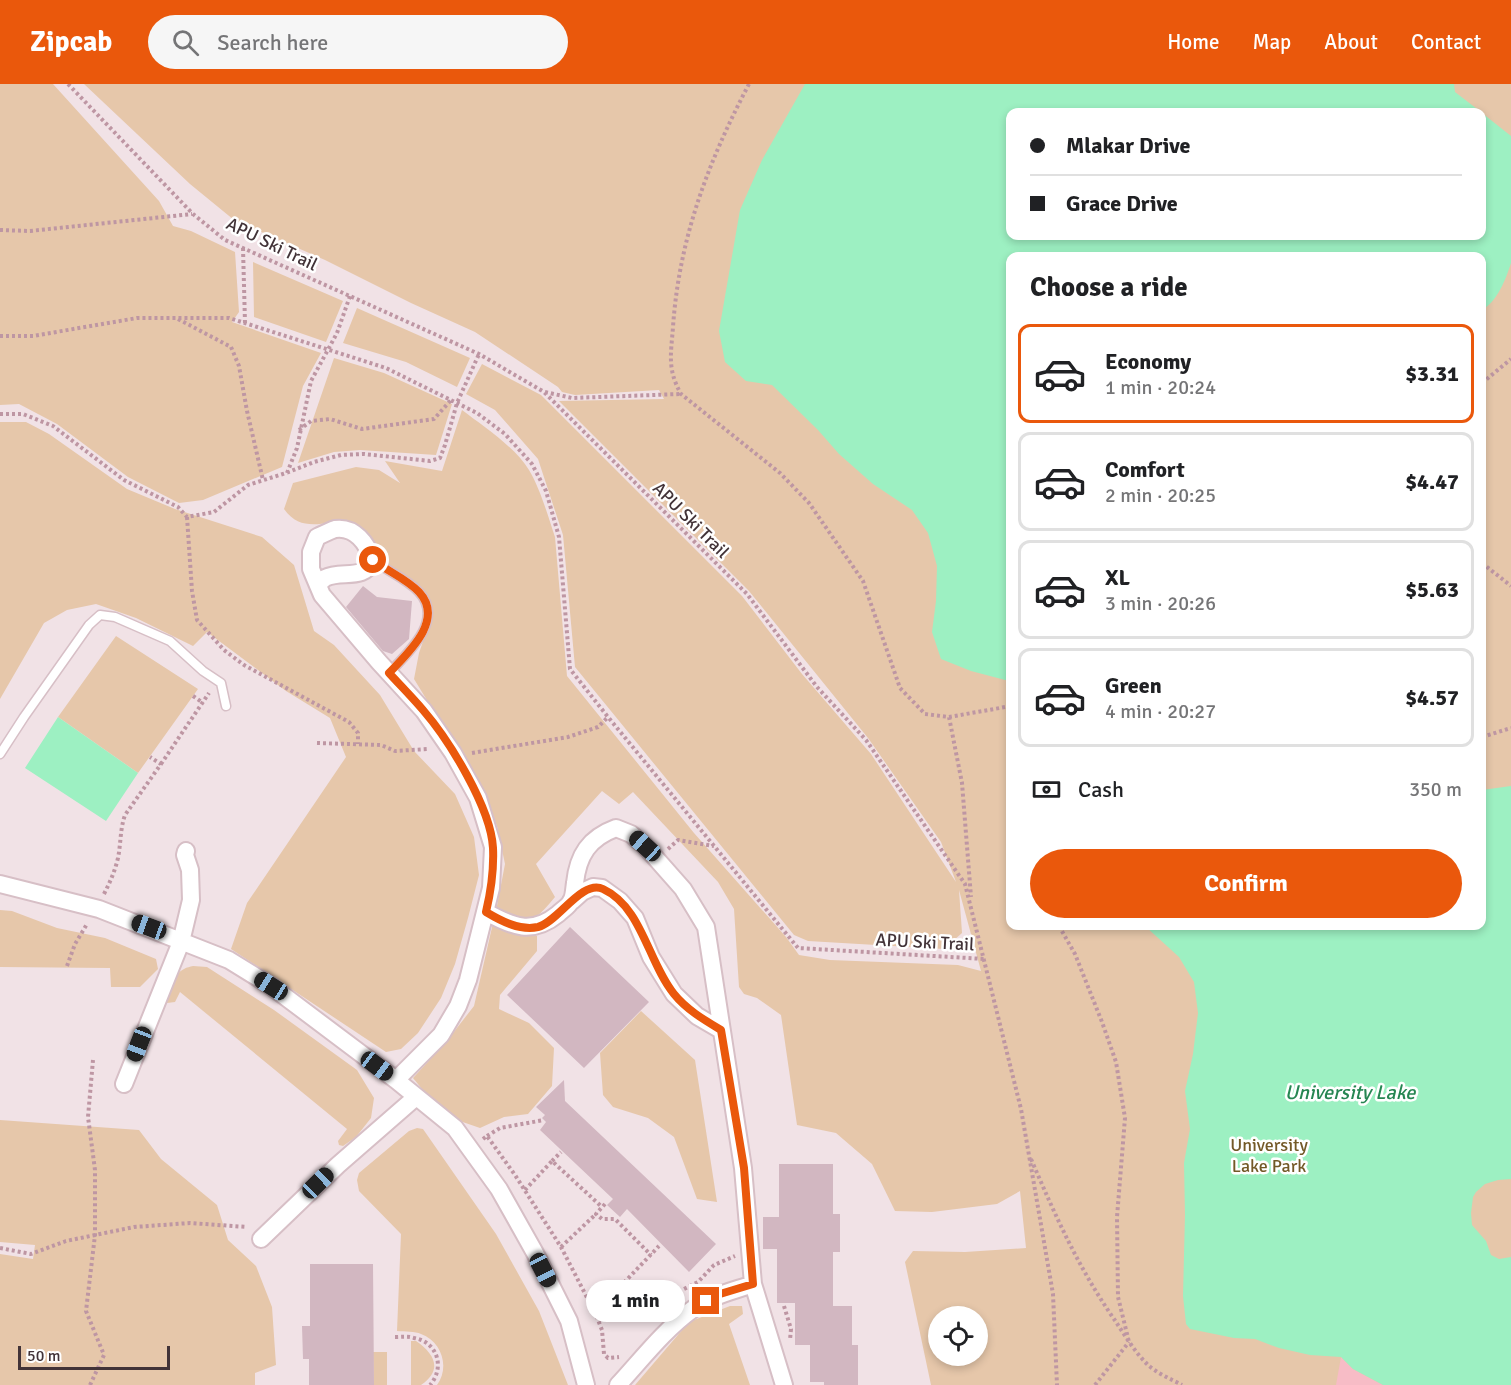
<!DOCTYPE html>
<meta charset="utf-8">
<style>
body{margin:0;font-family:Signika,sans-serif;background:#f6f6f6;color:#202124;height:100vh;display:flex;flex-direction:column;font-size:22px;white-space:nowrap}
*{box-sizing:border-box;margin:0}
p{font-size:20px;color:#757577}
.icon{flex:none;width:33px;height:33px;fill:none;stroke:currentColor;stroke-width:2;stroke-linecap:round;stroke-linejoin:round}
.map{position:relative;flex:1;overflow:hidden}
.panel{position:absolute;left:1006px;top:168px;width:480px;height:678px;display:flex;flex-direction:column;background:#fff;border-radius:12px;box-shadow:0 3px 9px #0003}
.panel>*{flex:none}
.top-card{position:absolute;left:1006px;top:24px;width:480px;height:132px;border-radius:12px;box-shadow:0 3px 9px #0003;display:grid;align-content:center;height:132px;padding:0 24px;background:#fff}
.buttons{position:absolute;left:928px;top:1222px;display:grid;gap:12px}
.buttons a{display:grid;place-items:center;width:60px;height:60px;border-radius:50%;background:#fff;box-shadow:0 3px 9px #0003;font-size:30px}
.scale{position:absolute;left:18px;bottom:15px;width:152px;box-sizing:border-box;padding-left:6px;border:3px solid #423338;border-top:0;font-size:16px;line-height:21px;white-space:nowrap;color:#423338;-webkit-text-stroke:4px #fff;paint-order:stroke}
.end{position:absolute;width:27px;height:27px;margin:-14px;border:8px solid #ea580c;background:#fff;box-shadow:0 0 0 3px #fff}
.from{border-radius:50%}
.bubble{position:absolute;height:42px;border-radius:21px;background:#fff;box-shadow:0 3px 9px #0003;font-size:20px;font-weight:700;line-height:42px;text-align:center}
.car{position:absolute;width:18px;height:36px;margin:-18px -9px;border-radius:8px;box-shadow:0 0 4px 2px #0007;background:linear-gradient(#222 24%,#8ab4d8 0 40%,#222 0 76%,#8ab4d8 0 86%,#222 0)}
.top-card b{display:flex;align-items:center;gap:21px;height:57px;font-size:22px}
.top-card b+b{border-top:2px solid #e0e0e0}
.top-card i{width:15px;height:15px;background:#202124}
ul{padding:0;list-style:none}
li{display:flex;align-items:center;gap:18px;height:99px;margin:0 12px 9px;padding:0 12px;border:3px solid #e0e0e0;border-radius:12px}
li div{flex:1}
li b{display:block;font-size:22px}
li em{font-style:normal;font-weight:700}
li.selected{border-color:#ea580c}
li>.icon{width:54px;height:54px;stroke-width:1.5}
h2{padding:0 24px;font-size:27px;line-height:72px}
.pay{display:flex;align-items:center;gap:15px;height:66px;padding:0 24px;font-size:22px}
.pay p{margin-inline-start:auto}
.action{display:flex;gap:12px;margin-top:auto;padding:12px 24px}
.action a{flex:1;height:69px;border-radius:36px;background:#ea580c;color:#fff;font-size:24px;font-weight:700;line-height:69px;text-align:center}
header{display:flex;align-items:center;gap:36px;box-sizing:border-box;height:84px;padding:0 30px;background:#ea580c;color:#fff}
header strong{font-size:28px}
nav{display:flex;gap:33px;margin-inline-start:auto;font-size:21px}
.search{width:420px;height:54px;background:#f6f6f6;display:flex;align-items:center;gap:15px;box-sizing:border-box;padding:0 21px;border-radius:33px;color:#757577;font-size:22px}
.map>svg:first-child{display:block}
</style>
<header>
<strong>Zipcab</strong>
<div class="search"><svg class="icon" aria-label="search" viewBox="0 0 24 24"><circle cx="10" cy="10" r="6"/><path d="M15 15l6 6"/></svg>Search here</div>
<nav><a>Home</a><a>Map</a><a>About</a><a>Contact</a></nav>
</header>
<div class="map">
<svg width="1511" height="1301" viewBox="0 0 1511 1301">
<rect width="100%" height="100%" fill="#f1e2e6"/>
<path fill="#e6c7aa" fill-rule="evenodd" d="M0,0h53l106,117 14,25 18,5 44,21 4,60 -7,10 89,31 -18,33 -21,81 -79,33 -24,3 -51,-26 -71,-53 -38,-20 -19,1z
M84,0h1427v1301h-580l-26,-123 8,-11 52,1 61,-4 -6,-57 -23,13 -65,8 -37,-1 -23,-47 -36,-31 -39,-8 -16,-110 -24,-17 -13,-4 -5,-7 -5,-78 -16,-27 -85,-90 -14,12 -17,-13 -66,73 19,33c-25,30 -23,24 -59,14l9,-47 -8,-38 -23,-49 -60,-98 5,-26 13,-38 -9,-25 -92,-67c-20,2 -34,4 -47,-14l9,-26 63,-16 23,3 21,13 -15,-22 57,10 20,-61c21,16 53,37 67,60 11,18 19,46 26,67l12,139 127,157 92,104 13,18 31,5 128,5 23,6 -22,-81 3,43 -18,16 -136,-8 -14,-6 -219,-268 -12,-132 -25,-76 -43,-49 -29,-16 16,-30 59,31 201,201 60,78 69,80 85,128 -15,-40 -73,-104 -119,-147 -190,-190 105,-2 -5,-9 -84,5 -13,-3 -4,-5 -83,-55 -64,-29 -86,-43 -91,-40 -44,-36zM1011,28h471v124h-471zM1011,172h471v670h-471zM939,1233h39v39h-39z
M253,178l90,39 -17,41 -72,-25z
M357,224l113,50 -13,29 -51,-25 -63,-19z
M334,274l50,15 68,31 -16,51 -76,-5 -26,2 -36,11z
M0,338h26l23,12 78,55 48,20 87,28 32,28 20,66 20,14 46,50 34,56 41,43 19,43 5,38 -11,43 -13,46 -14,34 -23,35 -17,16 -15,3 -155,-103 16,-46 99,-146 -16,-39 -44,-27 -79,-59 -14,14 -57,-28 -40,-14 -29,6 -23,13 -44,76z
M116,552l82,53 -60,84 -80,-56z
M0,826l12,1 45,17 48,10 51,21 2,10 -18,18h-29l-1,-19 -110,-1z
M493,839l44,13v15l-37,44 -1,14 30,14 25,25 -2,38 -24,28 -24,3 -24,11 -26,-9 -27,-24 -14,-17 33,-36 28,-36z
M193,882l14,1 67,43 83,60 17,28 -3,20 -15,19 -13,9 -4,-1 -1,-4 9,-12 -167,-137 -5,10 -8,1c-3,-10 7,-29 17,-34 3,-2 6,-2 9,-3z
M641,927l54,49 22,142 -20,-3 -23,-62 -26,-19 -35,-11 -10,-12 -3,-42z
M0,1036l139,10 22,29 56,46 11,35 28,26 16,41 4,58 -21,8v12h-255v-131l33,5 2,-14 -35,-3z
M417,1044l6,1 73,105 43,77 29,74h-131c13,-18 5,-43 -16,-51 -6,-3 -16,-2 -24,-3l4,-97 -42,-43 -2,-11 2,-7 50,-42z
M730,1222h12l1,8 -14,10 21,61h-115l54,-63z
M411,1257h5c19,13 27,29 5,44h-10z
M373,1268h14v33h-13z"/>
<path fill="#f7bcc6" d="M1341,1273l12,12 30,16h-47z"/>
<path fill="#9df0c2" d="M805,0h649l1,8 26,20h-470v124h471v-123l29,23v127c-5,16 -14,39 -29,47v-54h-471v425h-2l-38,-10 -30,-12 -9,-27 4,-31 1,-35 -9,-33 -16,-23 -39,-26 -34,-30 -21,-24 -46,-45 -26,-4 -21,-19 -6,-31 21,-121 22,-50z
M58,633l80,56 -32,48 -81,-53z
M1511,702v393l-13,1 -13,4 -9,8 -3,5 -2,16 1,12 14,16 5,14 8,4 12,-2v128h-128l-30,-16 -12,-12 -31,-2 -31,-7 -24,-9 -21,-1 -44,-9 -4,-5 -3,-28 2,-81 -1,-52 6,-34 -5,-38 8,-37 5,-41 -4,-31 -15,-25 -34,-31h337v-136z"/>
<path fill="#d2b7c1" d="M363,502l14,11 35,4 -3,38 -17,15 -9,-3 -37,-44z
M570,843l79,75 -65,66 -77,-73z
M564,996l1,21 151,143 -27,28 -62,-63 -7,8 -13,-12 6,-6 -73,-69 6,-8 -4,-4 3,-3 -9,-8z
M779,1080h54v50h7v38h-7v54h19v39h6v40h-34v-3h-14v-37h-15v-42h-18v-54h-14v-32h16z
M310,1180h63l1,121h-65v-26h-6l-1,-33h8z"/>
<g fill="none" stroke-linecap="round" stroke-linejoin="round">
<g stroke="#d7bfc6" stroke-width="11">
<path id="lane" d="M373,476c14,11 34,19 46,32 26,28 -11,61 -30,81
M0,670l24,-37 65,-92 11,-10 15,2 55,24 33,30 18,12 5,23"/>
</g>
<g stroke="#d7bfc6" stroke-width="20">
<path id="street" d="M318,501c2,-2 4,-5 7,-7 16,-9 39,4 48,-18 -6,-16 -18,-34 -38,-31 -6,2 -13,6 -18,8l-6,15v17l11,26 57,67 45,49 29,42 25,45 15,49 -2,41 -23,92 -10,26 -17,29 -45,45
M0,800l99,25 130,51 42,26 125,94 59,48 44,61 36,64 34,68 17,64
M572,817l10,-9 11,-5 9,1 18,13 15,17 16,39 23,37 23,22 24,14
M486,828c27,15 46,23 72,2 4,-4 11,-8 13,-13 3,-4 3,-12 4,-18 3,-28 14,-45 41,-55l15,6 14,12 38,43 23,38 37,241 10,116c-20,7 -43,12 -60,25 -29,21 -51,50 -75,76
M124,1000l57,-142 10,-42 -1,-30 -5,-15 1,-4
M261,1155l77,-74 78,-68
M753,1200l31,101"/>
</g>
<path stroke="#be96a3" stroke-width="4" stroke-dasharray="3 3" stroke-linecap="butt" d="M68,0l125,130 32,26 254,114 65,38 203,202 70,93 49,53 99,144 56,225 32,185 4,91
M749,0c-41,78 -70,155 -76,243 -2,27 -6,42 8,67l99,79 29,30 54,78 37,107 25,26 24,3 62,-11
M0,146l30,1 162,-17
M243,164l2,75
M178,235l53,28 8,19 8,45 16,69
M0,252h33l104,-18h92l157,50 91,45 28,21 27,30 14,27 13,46 11,132 38,48 190,231 187,11
M1482,299l29,-24
M545,308l27,6 108,-4
M0,330h23l30,12 71,54 54,27 9,10 27,-5 34,-27 38,-12 28,-11 27,-7 23,-1 66,7 10,-3 5,-13 12,-42 22,-49
M299,346l12,-9 19,-2 32,10 72,-10 17,-19
M287,389l10,-25 14,-67 26,-48 13,-37
M187,433l5,74 5,29 27,30 20,15 105,57 9,11v11
M1482,479l29,23
M193,612l10,7
M949,633l13,66 9,114
M1482,653l29,-9
M317,659l64,2 14,6 33,-2
M472,669l96,-16 30,-10 10,-10
M161,680l48,-71
M668,765l10,-9 36,6
M104,810c6,-12 11,-23 14,-36 3,-15 2,-29 7,-43l36,-51 -11,-7
M1059,842l16,28 27,68 14,40 9,56 -8,99 1,80 11,45
M67,882l8,-22 12,-20
M487,1052l13,-8 44,-8
M483,1055l4,-3 28,39 46,72 35,68 6,15 2,24 4,4 11,-1
M1031,1075c25,58 47,108 83,160 10,15 20,32 33,45 9,9 24,15 35,21
M552,1077l9,-9
M525,1106l27,-29 50,46
M605,1120l-9,10 6,5h13l36,36
M561,1163l35,-33
M0,1164l31,6 35,-13 68,-14 56,-4 57,4
M671,1217l9,-10 18,-9 16,-17 21,-9
M784,1222l7,23 -1,11
M595,1229l64,-67
M395,1253c7,0 13,-1 19,1 24,4 31,30 16,47
M90,1301l14,-30 -18,-44 9,-76v-65l-7,-53 5,-57
M1095,1301l34,-43"/>
<use href="#lane" stroke="#fff" stroke-width="8"/>
<use href="#street" stroke="#fff" stroke-width="16"/>
</g>
<g fill="none" stroke-linecap="round" stroke-linejoin="round">
<path stroke="#ea580c" stroke-width="8" d="M373,476c14,11 34,19 46,32 26,28 -11,61 -30,81 11,12 23,24 34,37 26,30 68,98 70,138 1,22 -2,43 -7,64 15,9 34,19 52,15 20,-5 44,-48 65,-38 39,18 45,73 71,105 12,15 30,26 47,36l23,138 9,116 -33,10 -14,7"/>
</g>
<g text-anchor="middle" dominant-baseline="central" stroke-width="5" stroke-linejoin="round" paint-order="stroke">
<g font-size="18" fill="#423338" stroke="#fff">
<text transform="translate(272 160) rotate(26)">APU Ski Trail</text>
<text transform="translate(691 436) rotate(45)">APU Ski Trail</text>
<text transform="translate(925 858) rotate(3)">APU Ski Trail</text>
</g>
<g font-size="18" fill="#735927" stroke="#fff">
<text x="1269" y="1061">University<tspan x="1269" dy="21">Lake Park</tspan></text>
</g>
<g font-size="20" font-style="italic" fill="#268652" stroke="#fff">
<text x="1350" y="1008">University Lake</text>
</g>
</g>
</svg>
<div class="buttons">
<a><svg class="icon" aria-label="locate" viewBox="0 0 24 24"><circle cx="12" cy="12" r="6"/><path d="M12 2v4M12 18v4M2 12h4M18 12h4"/></svg></a>
</div>
<div class="scale">50 m</div>
<i class="end from" style="left:373px;top:476px"></i>
<i class="end" style="left:706px;top:1217px"></i>
<div class="bubble" style="left:586px;top:1196px;width:99px">1 min</div>
<i class="car" style="left:645px;top:762px;rotate:312deg"></i>
<i class="car" style="left:149px;top:843px;rotate:290deg"></i>
<i class="car" style="left:271px;top:902px;rotate:302deg"></i>
<i class="car" style="left:139px;top:960px;rotate:201deg"></i>
<i class="car" style="left:377px;top:982px;rotate:127deg"></i>
<i class="car" style="left:318px;top:1099px;rotate:46deg"></i>
<i class="car" style="left:543px;top:1186px;rotate:153deg"></i>
<div class="top-card">
<b><i class="from"></i>Mlakar Drive</b>
<b><i></i>Grace Drive</b>
</div>
<section class="panel">
<h2>Choose a ride</h2>
<ul>
<li class="selected"><svg class="icon" aria-label="car" viewBox="0 0 24 24"><path d="M5 17H2v-5l4-1 3-4h7l3 4 3 1v5h-3M9 17h6M6 11h13"/><circle cx="7" cy="17" r="2"/><circle cx="17" cy="17" r="2"/></svg><div><b>Economy</b><p>1 min · 20:24</p></div><em>$3.31</em></li>
<li><svg class="icon" aria-label="car" viewBox="0 0 24 24"><path d="M5 17H2v-5l4-1 3-4h7l3 4 3 1v5h-3M9 17h6M6 11h13"/><circle cx="7" cy="17" r="2"/><circle cx="17" cy="17" r="2"/></svg><div><b>Comfort</b><p>2 min · 20:25</p></div><em>$4.47</em></li>
<li><svg class="icon" aria-label="car" viewBox="0 0 24 24"><path d="M5 17H2v-5l4-1 3-4h7l3 4 3 1v5h-3M9 17h6M6 11h13"/><circle cx="7" cy="17" r="2"/><circle cx="17" cy="17" r="2"/></svg><div><b>XL</b><p>3 min · 20:26</p></div><em>$5.63</em></li>
<li><svg class="icon" aria-label="car" viewBox="0 0 24 24"><path d="M5 17H2v-5l4-1 3-4h7l3 4 3 1v5h-3M9 17h6M6 11h13"/><circle cx="7" cy="17" r="2"/><circle cx="17" cy="17" r="2"/></svg><div><b>Green</b><p>4 min · 20:27</p></div><em>$4.57</em></li>
</ul>
<div class="pay"><svg class="icon" aria-label="cash" viewBox="0 0 24 24"><path d="M3 7h18v10H3z"/><circle cx="12" cy="12" r="2"/></svg>Cash<p>350 m</p></div>
<div class="action"><a>Confirm</a></div>
</section>
</div>
